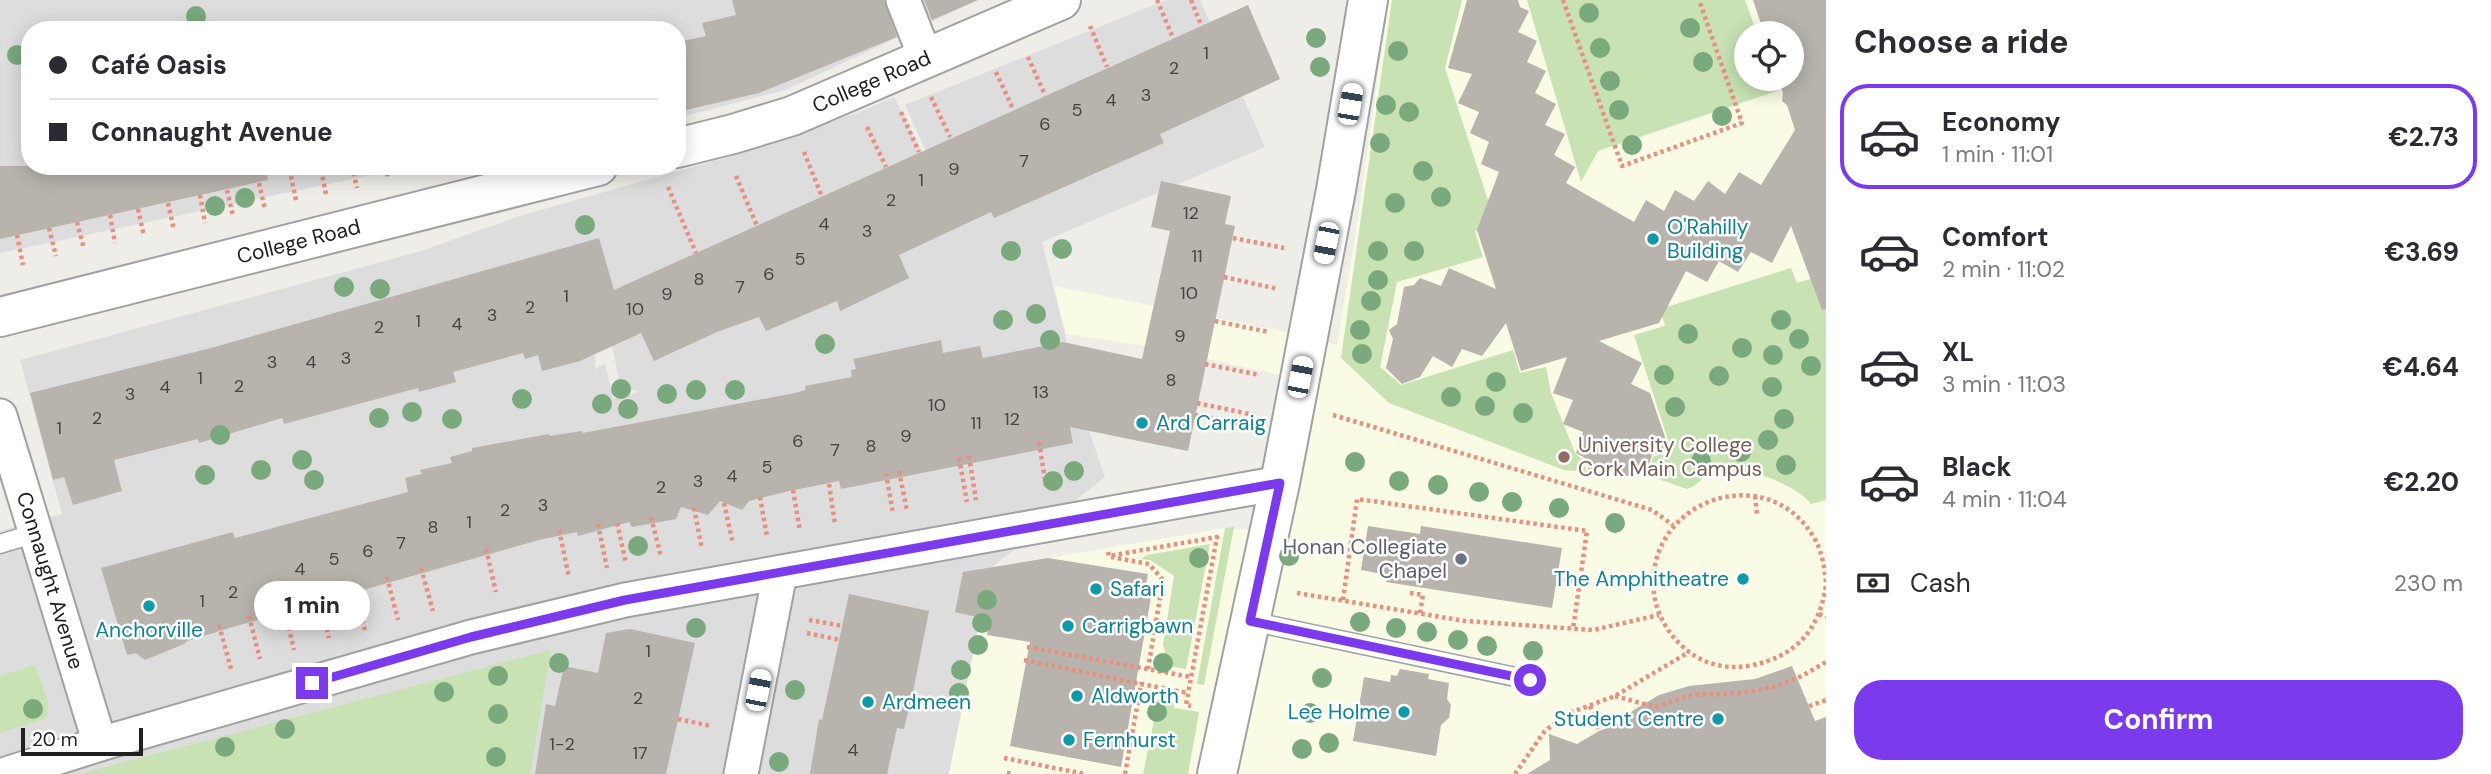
<!DOCTYPE html>
<meta charset="utf-8">
<style>
body{margin:0;font-family:"DM Sans",sans-serif;background:#f7f7f7;color:#2b2b33;height:100vh;display:flex;flex-direction:column;font-size:26px;white-space:nowrap}
*{box-sizing:border-box;margin:0}
p{font-size:23px;color:#7c7c81}
.icon{flex:none;width:38px;height:38px;fill:none;stroke:currentColor;stroke-width:2;stroke-linecap:round;stroke-linejoin:round}
.map{position:relative;flex:1;overflow:hidden}
.drawer{display:flex;flex-direction:column;background:#fff;width:665px}
.drawer>*{flex:none}
.top-card{position:absolute;left:21px;top:21px;width:665px;height:154px;border-radius:28px;box-shadow:0 4px 18px #0003;display:grid;align-content:center;height:154px;padding:0 28px;background:#fff}
.buttons{position:absolute;left:1734px;top:21px;display:grid;gap:14px}
.buttons a{display:grid;place-items:center;width:70px;height:70px;border-radius:50%;background:#fff;box-shadow:0 4px 18px #0003;font-size:35px}
.scale{position:absolute;left:21px;bottom:18px;width:122px;box-sizing:border-box;padding-left:7px;border:4px solid #202020;border-top:0;font-size:19px;line-height:24px;white-space:nowrap;color:#202020;-webkit-text-stroke:5px #fff;paint-order:stroke}
.end{position:absolute;width:32px;height:32px;margin:-16px;border:9px solid #7c3aed;background:#fff;box-shadow:0 0 0 4px #fff}
.from{border-radius:50%}
.bubble{position:absolute;height:49px;border-radius:24px;background:#fff;box-shadow:0 4px 18px #0003;font-size:23px;font-weight:700;line-height:49px;text-align:center}
.car{position:absolute;width:21px;height:42px;margin:-21px -10px;border-radius:9px;box-shadow:0 0 5px 2px #0007;background:linear-gradient(#fff 24%,#345 0 40%,#fff 0 76%,#345 0 86%,#fff 0)}
.top-card b{display:flex;align-items:center;gap:24px;height:66px;font-size:26px}
.top-card b+b{border-top:2px solid #e1e1e2}
.top-card i{width:18px;height:18px;background:#2b2b33}
ul{padding:0;list-style:none}
li{display:flex;align-items:center;gap:21px;height:105px;margin:0 14px 10px;padding:0 14px;border:4px solid transparent;border-radius:28px}
li div{flex:1}
li b{display:block;font-size:26px}
li em{font-style:normal;font-weight:700}
li.current{border-color:#7c3aed}
li>.icon{width:63px;height:63px;stroke-width:1.5}
h2{padding:0 28px;font-size:32px;line-height:84px}
.pay{display:flex;align-items:center;gap:18px;height:77px;padding:0 28px;font-size:26px}
.pay p{margin-inline-start:auto}
.primary-button{display:flex;gap:14px;margin-top:auto;padding:14px 28px}
.primary-button a{flex:1;height:80px;border-radius:28px;background:#7c3aed;color:#fff;font-size:28px;font-weight:700;line-height:80px;text-align:center}
main{display:flex;flex:1;min-height:0}
.map>svg:first-child{display:block}
</style>
<main>
<div class="map">
<svg width="1826" height="774" viewBox="0 0 1826 774">
<rect width="100%" height="100%" fill="#efede7"/>
<path fill="#dedddd" fill-rule="evenodd" d="M0,0h978l-193,90 -108,28v-88h-647v136h384l-414,87z
M1166,0h34l65,147 -223,95 47,189 16,46 -114,91 -42,206h-949v-243l62,-17 -42,-154 398,-108 105,-37 205,-58 132,-45 34,-15 74,147 -63,-139zM596,281l10,34 15,74 19,2 -27,8 -8,-36 -10,6z"/>
<path fill="#fafbe4" fill-rule="evenodd" d="M1389,0h437v774h-877l41,-206 235,-40 61,5 29,-146 -47,-15 -122,-26 -80,-12 -12,-48 223,44 60,15 17,-100zM1746,33h46v46h-46z"/>
<path fill="#c8e2b4" d="M1392,0h70l-17,68 51,157 -21,6 8,26 -86,25 -17,85 21,18 112,-35 7,23 26,-6 5,26 24,60 8,7 4,12 -23,-2 -175,-67 -48,-45z
M1527,0h218l12,33h-11v46h27l4,12 -179,60 -17,31z
M1791,268l6,15 29,-9v226l-15,4c-15,-21 -76,-43 -101,-30 -9,4 -13,12 -23,15l-40,-14 6,-18 18,-8 -37,-114 31,-9 -5,-17z
M1234,527l-30,158 -7,-1 28,-156z
M1210,544l-24,125 -16,-3 -7,-21 11,-69 -24,-16 -9,-1 6,-4z
M551,650l-21,124h-451z
M35,665l13,36 -1,15 -5,4 -42,13v-57z
M1160,691l15,3 -1,14 25,4 -11,62h-45z"/>
<path fill="#b8b3ad" d="M732,0h152l13,37 -138,56 -82,19v-45l7,-1 -6,-24 28,-6 -4,-13 34,-8z
M924,0h54l-46,20z
M1467,0h51l2,7 9,4 -11,21 19,9 -10,21 19,9 -11,22 21,11 -11,21 20,9 -11,21 21,12 -9,16 68,39 12,-22 18,11 11,-21 19,11 14,-20 17,13 14,-22 22,13 34,-55 -8,-25 -5,-4 1,-8 -4,-14h13v-46h-28l-11,-33h73v309l-4,1 -31,-84 -19,37 -21,-11 -13,20 -19,-11 -12,21 -21,-11 -27,52 -60,18 43,22 -11,21 19,9 19,56 -17,6 -5,15 -23,7 -22,-11 -13,5 -4,-13 -9,-5 7,-21 -20,-8 10,-24 -20,-7 14,-36 -46,14 -15,-48 -24,33 -20,-7 -10,18 -19,-11 -13,21 -18,7 -16,-16 7,-29 -4,-9 8,-6 7,-37 10,-2 6,-7 21,8 8,-18 47,21 -19,-59 22,-58 -18,-8 8,-22 -19,-9 9,-21 -21,-9 14,-29 -24,-6z
M1248,5l32,74 -120,55 4,9 -170,75 -3,-6 -92,43 10,23 -69,33 -3,-10 -71,30 -7,-14 -42,15 -63,29 -13,-28 -61,28 -38,10 -4,-16 -13,4 -2,-6 -70,19 3,10 -37,10 -1,-4 -134,36 -2,-6 -83,25 -1,-4 -84,21 8,31 -49,14 -9,-28 -11,3 -23,-87 181,-45 388,-110 15,52z
M0,166h266l2,14 -268,59z
M1161,181l70,15 -6,28 10,2 -47,225 -118,-24 3,16 -232,46 -2,-8 -50,10 -40,10 -7,9 -22,-9 -12,14 -27,-8 -5,12 -44,8 -3,-5 -51,14 -1,-4 -38,8 -306,87 -46,14 -3,3 -39,16 -9,-7 -9,2 -26,-87 132,-36 2,6 173,-46 -3,-14 17,-4 -2,-4 32,-7 -2,-6 22,-6v-3l77,-14v2l33,-5 1,2 212,-40 11,-3 -1,-4 47,-9 -1,-7 5,-1 -3,-10 88,-19 2,13 37,-7 3,12 80,-16 79,17 28,-128 -19,-4z
M1368,526l52,8 1,-8 141,22 -10,60 -166,-26 1,-7 -26,-5z
M1048,558l100,16 -2,11 7,1 -32,181 -111,-21 20,-104 -43,-7 3,-15 -35,-8 8,-40z
M849,594l80,17 -16,81 -9,37 -7,-1 -10,46h-77l9,-55 3,1z
M630,629l65,14 -29,131h-131l11,-70 9,2 9,-40 34,7 8,-40z
M1792,666l23,55 11,-4v57h-299l23,-14 -1,-26 28,10 22,-13 21,-8 4,-6 13,-9 22,-13 30,-9 66,-7z
M1400,669l29,5 -1,5 21,4 -2,16 4,6 -2,13 -8,7 -5,31 -83,-15 11,-64 26,5 1,-7 6,1z"/>
<g fill="none" stroke-linecap="round" stroke-linejoin="round">
<g stroke="#a1a1a1" stroke-width="21">
<path id="service" d="M0,544l36,-11
M1250,621l280,59"/>
</g>
<g stroke="#a1a1a1" stroke-width="37">
<g id="minor">
<path d="M903,0l23,59"/>
<path id="s1" d="M0,416l100,328"/>
<path d="M6,774l94,-30 371,-107 154,-37 655,-117"/>
<path d="M741,774l39,-201"/>
</g>
</g>
<g stroke="#a1a1a1" stroke-width="42">
<g id="tertiary">
<path id="s2" d="M677,148l56,-14 59,-18 269,-116"/>
<path id="s3" d="M0,317l598,-151"/>
<path d="M1217,774l63,-291 56,-293 32,-190"/>
</g>
</g>
<path stroke="#e88f7f" stroke-width="4.5" stroke-dasharray="3.5 3.5" stroke-linecap="butt" d="M1157,0l16,38
M1191,0l10,25
M1563,0l59,166 120,-43 -43,-123
M1090,26l17,41
M1028,57l17,38
M996,72l17,37
M931,97l19,40
M901,112l18,40
M867,127l19,40
M804,152l18,45
M352,166l5,22
M386,166l2,12
M321,170l5,24
M291,176l5,24
M736,176l21,50
M259,183l6,26
M668,187l28,66
M227,190l6,26
M200,195l5,28
M168,203l6,27
M138,209l6,27
M110,215l5,28
M77,222l7,27
M49,228l7,28
M17,235l6,30
M1233,238l51,10
M1224,277l54,12
M1215,321l54,11
M1205,364l55,11
M1197,403l57,12
M1195,415l54,10
M1333,415l319,95 21,15
M1039,442l7,44
M969,456l7,44
M959,458l8,44
M899,471l8,40
M886,473l7,41
M829,484l6,40
M793,490l7,41
M1755,496l2,18
M760,497l7,40
M724,503l9,41
M694,508l8,41
M651,517l10,40
M617,523l9,40
M598,524l9,44
M559,530l10,47
M486,549l10,43
M1108,552l1,4 108,-19 -31,168 5,1
M1111,557l38,7 14,16 -15,89
M421,568l12,43
M387,577l11,43
M1557,578l23,4
M1826,582c-2,-16 -4,-32 -13,-46 -45,-74 -158,-40 -160,46 0,27 14,53 35,69 18,14 38,18 60,15 46,-8 71,-34 78,-81
M354,586l11,44
M1297,593l168,28 128,9 66,-15
M1410,593l13,2 -3,18
M318,595l11,43
M1343,600l14,-101 230,32 -14,98
M284,607l10,43
M1819,614l7,3
M249,616l11,43
M809,620l34,6
M219,625l12,44
M807,633l33,7
M1027,647l164,30
M1024,660l117,24
M1615,696l40,11 37,-12 48,-2 34,-6 28,-11 24,-14
M1590,706l9,25
M1809,706l17,-6
M678,719l33,7
M1004,758l81,16
M1007,773l6,1
M1125,774l16,-90 47,9
M1515,774l29,-42 20,-17 51,-19 74,-44"/>
<use href="#service" stroke="#fff" stroke-width="18"/>
<use href="#minor" stroke="#fff" stroke-width="33"/>
<use href="#tertiary" stroke="#fff" stroke-width="38"/>
</g>
<g fill="#7aa97d">
<circle cx="1589" cy="13" r="10"/>
<circle cx="196" cy="16" r="10"/>
<circle cx="1690" cy="28" r="10"/>
<circle cx="1316" cy="38" r="10"/>
<circle cx="1600" cy="48" r="10"/>
<circle cx="1398" cy="51" r="10"/>
<circle cx="17" cy="55" r="10"/>
<circle cx="1703" cy="62" r="10"/>
<circle cx="1320" cy="67" r="10"/>
<circle cx="1610" cy="81" r="10"/>
<circle cx="1386" cy="105" r="10"/>
<circle cx="1619" cy="110" r="10"/>
<circle cx="1409" cy="112" r="10"/>
<circle cx="1722" cy="116" r="10"/>
<circle cx="1380" cy="143" r="10"/>
<circle cx="1632" cy="145" r="10"/>
<circle cx="1423" cy="171" r="10"/>
<circle cx="1441" cy="197" r="10"/>
<circle cx="245" cy="198" r="10"/>
<circle cx="1395" cy="203" r="10"/>
<circle cx="215" cy="206" r="10"/>
<circle cx="585" cy="225" r="10"/>
<circle cx="1062" cy="249" r="10"/>
<circle cx="1011" cy="251" r="10"/>
<circle cx="1378" cy="251" r="10"/>
<circle cx="1414" cy="251" r="10"/>
<circle cx="1378" cy="280" r="10"/>
<circle cx="344" cy="287" r="10"/>
<circle cx="380" cy="289" r="10"/>
<circle cx="1371" cy="301" r="10"/>
<circle cx="1036" cy="314" r="10"/>
<circle cx="1003" cy="320" r="10"/>
<circle cx="1781" cy="320" r="10"/>
<circle cx="1360" cy="330" r="10"/>
<circle cx="1688" cy="334" r="10"/>
<circle cx="1799" cy="339" r="10"/>
<circle cx="1050" cy="340" r="10"/>
<circle cx="825" cy="344" r="10"/>
<circle cx="1742" cy="348" r="10"/>
<circle cx="1362" cy="354" r="10"/>
<circle cx="1773" cy="355" r="10"/>
<circle cx="1811" cy="366" r="10"/>
<circle cx="1664" cy="375" r="10"/>
<circle cx="1719" cy="376" r="10"/>
<circle cx="1496" cy="382" r="10"/>
<circle cx="1772" cy="387" r="10"/>
<circle cx="621" cy="389" r="10"/>
<circle cx="696" cy="390" r="10"/>
<circle cx="735" cy="390" r="10"/>
<circle cx="667" cy="394" r="10"/>
<circle cx="1451" cy="397" r="10"/>
<circle cx="522" cy="399" r="10"/>
<circle cx="602" cy="404" r="10"/>
<circle cx="1485" cy="406" r="10"/>
<circle cx="1675" cy="407" r="10"/>
<circle cx="628" cy="409" r="10"/>
<circle cx="412" cy="412" r="10"/>
<circle cx="1523" cy="413" r="10"/>
<circle cx="379" cy="418" r="10"/>
<circle cx="452" cy="419" r="10"/>
<circle cx="1784" cy="419" r="10"/>
<circle cx="220" cy="435" r="10"/>
<circle cx="1768" cy="440" r="10"/>
<circle cx="1741" cy="452" r="10"/>
<circle cx="302" cy="460" r="10"/>
<circle cx="1701" cy="461" r="10"/>
<circle cx="1355" cy="462" r="10"/>
<circle cx="1786" cy="465" r="10"/>
<circle cx="261" cy="470" r="10"/>
<circle cx="1074" cy="471" r="10"/>
<circle cx="205" cy="475" r="10"/>
<circle cx="314" cy="480" r="10"/>
<circle cx="1053" cy="481" r="10"/>
<circle cx="1399" cy="481" r="10"/>
<circle cx="1438" cy="485" r="10"/>
<circle cx="1479" cy="492" r="10"/>
<circle cx="1512" cy="502" r="10"/>
<circle cx="1559" cy="508" r="10"/>
<circle cx="1615" cy="523" r="10"/>
<circle cx="638" cy="546" r="10"/>
<circle cx="1289" cy="556" r="10"/>
<circle cx="1199" cy="558" r="10"/>
<circle cx="987" cy="600" r="10"/>
<circle cx="1360" cy="622" r="10"/>
<circle cx="982" cy="623" r="10"/>
<circle cx="696" cy="628" r="10"/>
<circle cx="1396" cy="628" r="10"/>
<circle cx="1427" cy="632" r="10"/>
<circle cx="1458" cy="640" r="10"/>
<circle cx="978" cy="645" r="10"/>
<circle cx="1487" cy="646" r="10"/>
<circle cx="1533" cy="651" r="10"/>
<circle cx="559" cy="663" r="10"/>
<circle cx="1163" cy="663" r="10"/>
<circle cx="961" cy="670" r="10"/>
<circle cx="498" cy="676" r="10"/>
<circle cx="1322" cy="678" r="10"/>
<circle cx="795" cy="690" r="10"/>
<circle cx="444" cy="692" r="10"/>
<circle cx="959" cy="693" r="10"/>
<circle cx="33" cy="709" r="10"/>
<circle cx="1157" cy="712" r="10"/>
<circle cx="1310" cy="713" r="10"/>
<circle cx="498" cy="714" r="10"/>
<circle cx="285" cy="729" r="10"/>
<circle cx="1329" cy="743" r="10"/>
<circle cx="225" cy="747" r="10"/>
<circle cx="1302" cy="749" r="10"/>
<circle cx="496" cy="757" r="10"/>
<circle cx="779" cy="762" r="10"/>
</g>
<g fill="none" stroke-linecap="round" stroke-linejoin="round">
<path stroke="#7c3aed" stroke-width="9" d="M312,683l159,-46 154,-37 655,-117 -30,138 280,59"/>
</g>
<g fill="#0f9aa8" stroke="#fff" stroke-width="2.5">
<circle cx="1653" cy="239" r="7"/>
<circle cx="1142" cy="423" r="7"/>
<circle cx="1743" cy="579" r="7"/>
<circle cx="1096" cy="589" r="7"/>
<circle cx="149" cy="606" r="7"/>
<circle cx="1068" cy="626" r="7"/>
<circle cx="1077" cy="696" r="7"/>
<circle cx="868" cy="702" r="7"/>
<circle cx="1404" cy="712" r="7"/>
<circle cx="1718" cy="719" r="7"/>
<circle cx="1069" cy="740" r="7"/>
</g>
<circle fill="#8d6e63" stroke="#fff" stroke-width="2.5" cx="1564" cy="457" r="7"/>
<circle fill="#6b7280" stroke="#fff" stroke-width="2.5" cx="1461" cy="559" r="7"/>
<g text-anchor="middle" dominant-baseline="central" stroke-width="5" stroke-linejoin="round" paint-order="stroke">
<g font-size="18" fill="#464543">
<text x="1206" y="53">1</text>
<text x="1174" y="68">2</text>
<text x="1146" y="95">3</text>
<text x="1111" y="100">4</text>
<text x="1077" y="110">5</text>
<text x="1045" y="124">6</text>
<text x="1024" y="161">7</text>
<text x="954" y="169">9</text>
<text x="921" y="180">1</text>
<text x="891" y="200">2</text>
<text x="1191" y="213">12</text>
<text x="824" y="224">4</text>
<text x="867" y="231">3</text>
<text x="1197" y="256">11</text>
<text x="800" y="259">5</text>
<text x="769" y="274">6</text>
<text x="699" y="279">8</text>
<text x="740" y="287">7</text>
<text x="1189" y="293">10</text>
<text x="667" y="294">9</text>
<text x="566" y="296">1</text>
<text x="530" y="307">2</text>
<text x="635" y="309">10</text>
<text x="492" y="315">3</text>
<text x="418" y="321">1</text>
<text x="457" y="324">4</text>
<text x="379" y="327">2</text>
<text x="1180" y="336">9</text>
<text x="346" y="358">3</text>
<text x="272" y="362">3</text>
<text x="311" y="362">4</text>
<text x="200" y="378">1</text>
<text x="1171" y="380">8</text>
<text x="239" y="386">2</text>
<text x="165" y="387">4</text>
<text x="1041" y="392">13</text>
<text x="130" y="394">3</text>
<text x="937" y="405">10</text>
<text x="97" y="418">2</text>
<text x="1012" y="419">12</text>
<text x="976" y="423">11</text>
<text x="59" y="428">1</text>
<text x="906" y="436">9</text>
<text x="798" y="441">6</text>
<text x="871" y="446">8</text>
<text x="835" y="450">7</text>
<text x="767" y="467">5</text>
<text x="732" y="476">4</text>
<text x="698" y="481">3</text>
<text x="661" y="487">2</text>
<text x="543" y="505">3</text>
<text x="505" y="510">2</text>
<text x="469" y="522">1</text>
<text x="433" y="527">8</text>
<text x="401" y="543">7</text>
<text x="368" y="551">6</text>
<text x="334" y="559">5</text>
<text x="300" y="569">4</text>
<text x="233" y="592">2</text>
<text x="202" y="601">1</text>
<text x="648" y="651">1</text>
<text x="638" y="698">2</text>
<text x="562" y="744">1-2</text>
<text x="853" y="750">4</text>
<text x="640" y="753">17</text>
</g>
<g font-size="21" fill="#202020" stroke="#fff">
<text stroke="none"><textPath href="#s2" startOffset="206">College Road</textPath></text>
<text stroke="none"><textPath href="#s3" startOffset="308">College Road</textPath></text>
<text stroke="none"><textPath href="#s1" startOffset="172">Connaught Avenue</textPath></text>
</g>
<g font-size="21" fill="#0d838f" stroke="#fff" text-anchor="start">
<text x="1667" y="227">O'Rahilly<tspan x="1667" dy="24">Building</tspan></text>
<text x="1156" y="423">Ard Carraig</text>
<text x="1729" y="579" text-anchor="end">The Amphitheatre</text>
<text x="1110" y="589">Safari</text>
<text x="1082" y="626">Carrigbawn</text>
<text x="149" y="630" text-anchor="middle">Anchorville</text>
<text x="1091" y="696">Aldworth</text>
<text x="882" y="702">Ardmeen</text>
<text x="1390" y="712" text-anchor="end">Lee Holme</text>
<text x="1704" y="719" text-anchor="end">Student Centre</text>
<text x="1083" y="740">Fernhurst</text>
</g>
<g font-size="21" fill="#785e54" stroke="#fff" text-anchor="start">
<text x="1578" y="445">University College<tspan x="1578" dy="24">Cork Main Campus</tspan></text>
</g>
<g font-size="21" fill="#5b616d" stroke="#fff" text-anchor="end">
<text x="1447" y="547">Honan Collegiate<tspan x="1447" dy="24">Chapel</tspan></text>
</g>
</g>
</svg>
<div class="buttons">
<a><svg class="icon" aria-label="locate" viewBox="0 0 24 24"><circle cx="12" cy="12" r="6"/><path d="M12 2v4M12 18v4M2 12h4M18 12h4"/></svg></a>
</div>
<div class="scale">20 m</div>
<i class="end from" style="left:1530px;top:680px"></i>
<i class="end" style="left:312px;top:683px"></i>
<div class="bubble" style="left:254px;top:581px;width:116px">1 min</div>
<i class="car" style="left:1350px;top:104px;rotate:10deg"></i>
<i class="car" style="left:1326px;top:243px;rotate:191deg"></i>
<i class="car" style="left:1300px;top:377px;rotate:11deg"></i>
<i class="car" style="left:758px;top:690px;rotate:11deg"></i>
<div class="top-card">
<b><i class="from"></i>Café Oasis</b>
<b><i></i>Connaught Avenue</b>
</div>
</div>
<section class="drawer">
<h2>Choose a ride</h2>
<ul>
<li class="current"><svg class="icon" aria-label="car" viewBox="0 0 24 24"><path d="M5 17H2v-5l4-1 3-4h7l3 4 3 1v5h-3M9 17h6M6 11h13"/><circle cx="7" cy="17" r="2"/><circle cx="17" cy="17" r="2"/></svg><div><b>Economy</b><p>1 min · 11:01</p></div><em>€2.73</em></li>
<li><svg class="icon" aria-label="car" viewBox="0 0 24 24"><path d="M5 17H2v-5l4-1 3-4h7l3 4 3 1v5h-3M9 17h6M6 11h13"/><circle cx="7" cy="17" r="2"/><circle cx="17" cy="17" r="2"/></svg><div><b>Comfort</b><p>2 min · 11:02</p></div><em>€3.69</em></li>
<li><svg class="icon" aria-label="car" viewBox="0 0 24 24"><path d="M5 17H2v-5l4-1 3-4h7l3 4 3 1v5h-3M9 17h6M6 11h13"/><circle cx="7" cy="17" r="2"/><circle cx="17" cy="17" r="2"/></svg><div><b>XL</b><p>3 min · 11:03</p></div><em>€4.64</em></li>
<li><svg class="icon" aria-label="car" viewBox="0 0 24 24"><path d="M5 17H2v-5l4-1 3-4h7l3 4 3 1v5h-3M9 17h6M6 11h13"/><circle cx="7" cy="17" r="2"/><circle cx="17" cy="17" r="2"/></svg><div><b>Black</b><p>4 min · 11:04</p></div><em>€2.20</em></li>
</ul>
<div class="pay"><svg class="icon" aria-label="cash" viewBox="0 0 24 24"><path d="M3 7h18v10H3z"/><circle cx="12" cy="12" r="2"/></svg>Cash<p>230 m</p></div>
<div class="primary-button"><a>Confirm</a></div>
</section>
</main>
